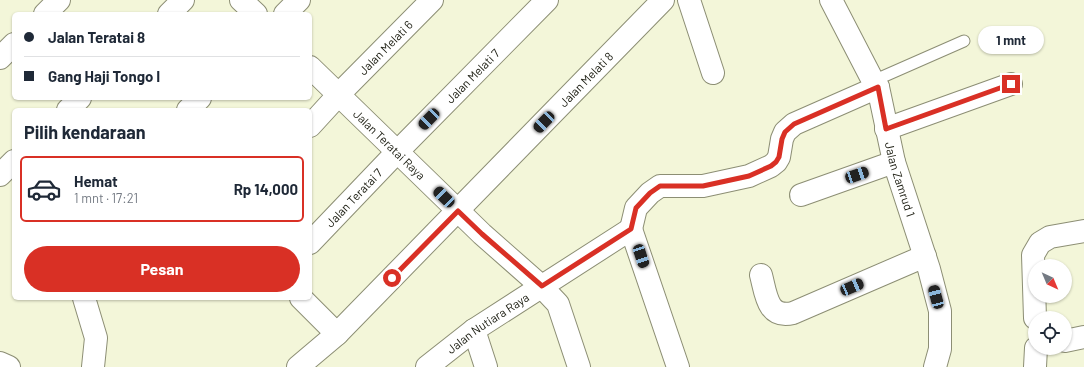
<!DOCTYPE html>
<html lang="id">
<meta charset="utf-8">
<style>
body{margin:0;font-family:Barlow,sans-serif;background:#f2f2f3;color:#1f2937;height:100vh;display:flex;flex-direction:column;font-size:15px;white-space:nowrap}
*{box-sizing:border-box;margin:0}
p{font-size:13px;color:#747a83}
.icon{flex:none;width:22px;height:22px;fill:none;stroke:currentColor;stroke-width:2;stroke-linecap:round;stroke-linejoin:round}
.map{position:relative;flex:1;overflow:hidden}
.drawer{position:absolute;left:12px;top:108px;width:300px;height:192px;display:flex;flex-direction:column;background:#fff;border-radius:6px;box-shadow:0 1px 3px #0004}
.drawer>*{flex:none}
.top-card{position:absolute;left:12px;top:12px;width:300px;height:88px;border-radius:6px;box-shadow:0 1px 3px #0004;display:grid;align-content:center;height:88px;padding:0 12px;background:#fff}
.needle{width:26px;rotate:136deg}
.controls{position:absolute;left:1028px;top:259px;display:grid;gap:8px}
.controls a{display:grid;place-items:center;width:44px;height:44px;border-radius:50%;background:#fff;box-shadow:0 1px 3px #0004;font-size:20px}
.end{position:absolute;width:18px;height:18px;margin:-9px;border:5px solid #d93025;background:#fff;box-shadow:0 0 0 2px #fff}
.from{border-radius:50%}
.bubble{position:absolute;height:28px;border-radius:14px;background:#fff;box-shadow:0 1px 3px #0004;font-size:13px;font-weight:700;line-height:28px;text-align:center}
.car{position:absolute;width:12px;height:24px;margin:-12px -6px;border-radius:5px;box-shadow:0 0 3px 1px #0007;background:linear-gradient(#222 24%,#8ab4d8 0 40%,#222 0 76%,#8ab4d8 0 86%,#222 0)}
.top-card b{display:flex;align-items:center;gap:14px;height:38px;font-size:15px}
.top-card b+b{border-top:1px solid #e0e1e3}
.top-card i{width:10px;height:10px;background:#1f2937}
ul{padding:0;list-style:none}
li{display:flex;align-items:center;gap:12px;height:66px;margin:0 8px 6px;padding:0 4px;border:2px solid #e0e1e3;border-radius:6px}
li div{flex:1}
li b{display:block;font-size:15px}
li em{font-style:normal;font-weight:700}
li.current{border-color:#d93025}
li>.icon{width:36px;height:36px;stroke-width:1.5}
h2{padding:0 12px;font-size:18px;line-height:48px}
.button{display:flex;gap:8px;margin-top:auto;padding:8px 12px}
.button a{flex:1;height:46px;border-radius:24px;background:#d93025;color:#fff;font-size:16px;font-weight:700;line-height:46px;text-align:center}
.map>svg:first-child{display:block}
</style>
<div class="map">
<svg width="1084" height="367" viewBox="0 0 1084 367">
<rect width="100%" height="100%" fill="#f3f6d9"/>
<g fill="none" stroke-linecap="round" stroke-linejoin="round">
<g stroke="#8c8e74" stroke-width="13">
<path id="lane" d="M873,81l91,-40"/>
</g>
<g stroke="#8c8e74" stroke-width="24">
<g id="street">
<path d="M241,0l15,14"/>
<path d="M689,0l24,73"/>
<path id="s1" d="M831,0l42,81 5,6 16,75 35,107 11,42v38l-5,18"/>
<path d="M45,14l14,-14"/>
<path d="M169,14l14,-14"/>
<path d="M285,14l14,-14"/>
<path d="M0,58l14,-14"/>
<path id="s2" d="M310,67l172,167 59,52 17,18 21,63"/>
<path d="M68,110l12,-12"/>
<path d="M188,110l12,-12"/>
<path id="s3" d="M310,126l32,-35 90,-91"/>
<path d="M886,129l125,-45"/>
<path d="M0,175l14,-14"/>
<path d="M801,195l93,-33"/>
<path d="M631,229l5,-21 14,-15 10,-7h43l46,-10 22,-10 5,-4 3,-5 3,-18 3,-7 9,-8 84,-37"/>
<path d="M631,229l47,138"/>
<path id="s4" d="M310,243l87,-91 150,-152"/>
<path d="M761,275c5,19 6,44 32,38l132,-57"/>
<path d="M84,298l12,40 -3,29"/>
<path id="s5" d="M301,298l36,36 326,-334"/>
<path d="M1035,318l-2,-63 7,-12 10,-6 34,-6"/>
<path d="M474,330l12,37"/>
<path d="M1065,341l19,-4"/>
<path d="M0,363l9,4"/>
<path d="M298,367l39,-33"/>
<path id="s6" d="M427,367l47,-37 157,-101"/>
<path d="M1035,367l1,-19"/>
</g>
</g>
<use href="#lane" stroke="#fff" stroke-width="11"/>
<use href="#street" stroke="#fff" stroke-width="22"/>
</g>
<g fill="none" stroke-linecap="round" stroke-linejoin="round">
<path stroke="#d93025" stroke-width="5" d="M392,278l66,-67 24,23 60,52 89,-57 5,-21 14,-15 10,-7h43l46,-10 22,-10 5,-4 3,-5 3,-18 3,-7 9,-8 84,-37 8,42 125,-45"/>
</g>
<g text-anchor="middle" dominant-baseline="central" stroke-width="3.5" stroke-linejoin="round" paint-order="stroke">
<g font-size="12" fill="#212217" stroke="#fff">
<text stroke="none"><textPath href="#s3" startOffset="109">Jalan Melati 6</textPath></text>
<text stroke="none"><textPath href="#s4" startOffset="233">Jalan Melati 7</textPath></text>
<text stroke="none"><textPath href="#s5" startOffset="407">Jalan Melati 8</textPath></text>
<text stroke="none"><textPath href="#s2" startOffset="111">Jalan Teratai Raya</textPath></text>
<text stroke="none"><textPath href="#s1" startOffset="194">Jalan Zamrud 1</textPath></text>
<text stroke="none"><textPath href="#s4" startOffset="63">Jalan Teratai 7</textPath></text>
<text stroke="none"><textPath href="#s6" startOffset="75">Jalan Nutiara Raya</textPath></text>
</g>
</g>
</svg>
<div class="controls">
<a><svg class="needle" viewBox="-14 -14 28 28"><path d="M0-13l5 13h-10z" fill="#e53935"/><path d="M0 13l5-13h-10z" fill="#747a83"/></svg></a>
<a><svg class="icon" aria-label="locate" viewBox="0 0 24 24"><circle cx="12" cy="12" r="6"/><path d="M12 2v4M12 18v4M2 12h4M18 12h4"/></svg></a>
</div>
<i class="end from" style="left:392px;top:278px"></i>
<i class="end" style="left:1011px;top:84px"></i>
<div class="bubble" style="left:978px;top:26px;width:66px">1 mnt</div>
<i class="car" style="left:429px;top:119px;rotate:224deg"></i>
<i class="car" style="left:544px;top:122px;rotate:224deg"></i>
<i class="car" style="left:857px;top:175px;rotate:71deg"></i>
<i class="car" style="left:444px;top:197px;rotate:314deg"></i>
<i class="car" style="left:641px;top:256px;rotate:162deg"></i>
<i class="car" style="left:852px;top:287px;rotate:67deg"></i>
<i class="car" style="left:936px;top:297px;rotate:345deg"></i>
<div class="top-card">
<b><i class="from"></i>Jalan Teratai 8</b>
<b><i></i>Gang Haji Tongo I</b>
</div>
<section class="drawer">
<h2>Pilih kendaraan</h2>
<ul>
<li class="current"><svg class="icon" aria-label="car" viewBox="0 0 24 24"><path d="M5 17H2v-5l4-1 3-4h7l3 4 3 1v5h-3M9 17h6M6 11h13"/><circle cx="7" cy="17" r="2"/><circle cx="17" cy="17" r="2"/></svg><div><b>Hemat</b><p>1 mnt · 17:21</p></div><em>Rp 14,000</em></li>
</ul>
<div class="button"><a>Pesan</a></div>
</section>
</div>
